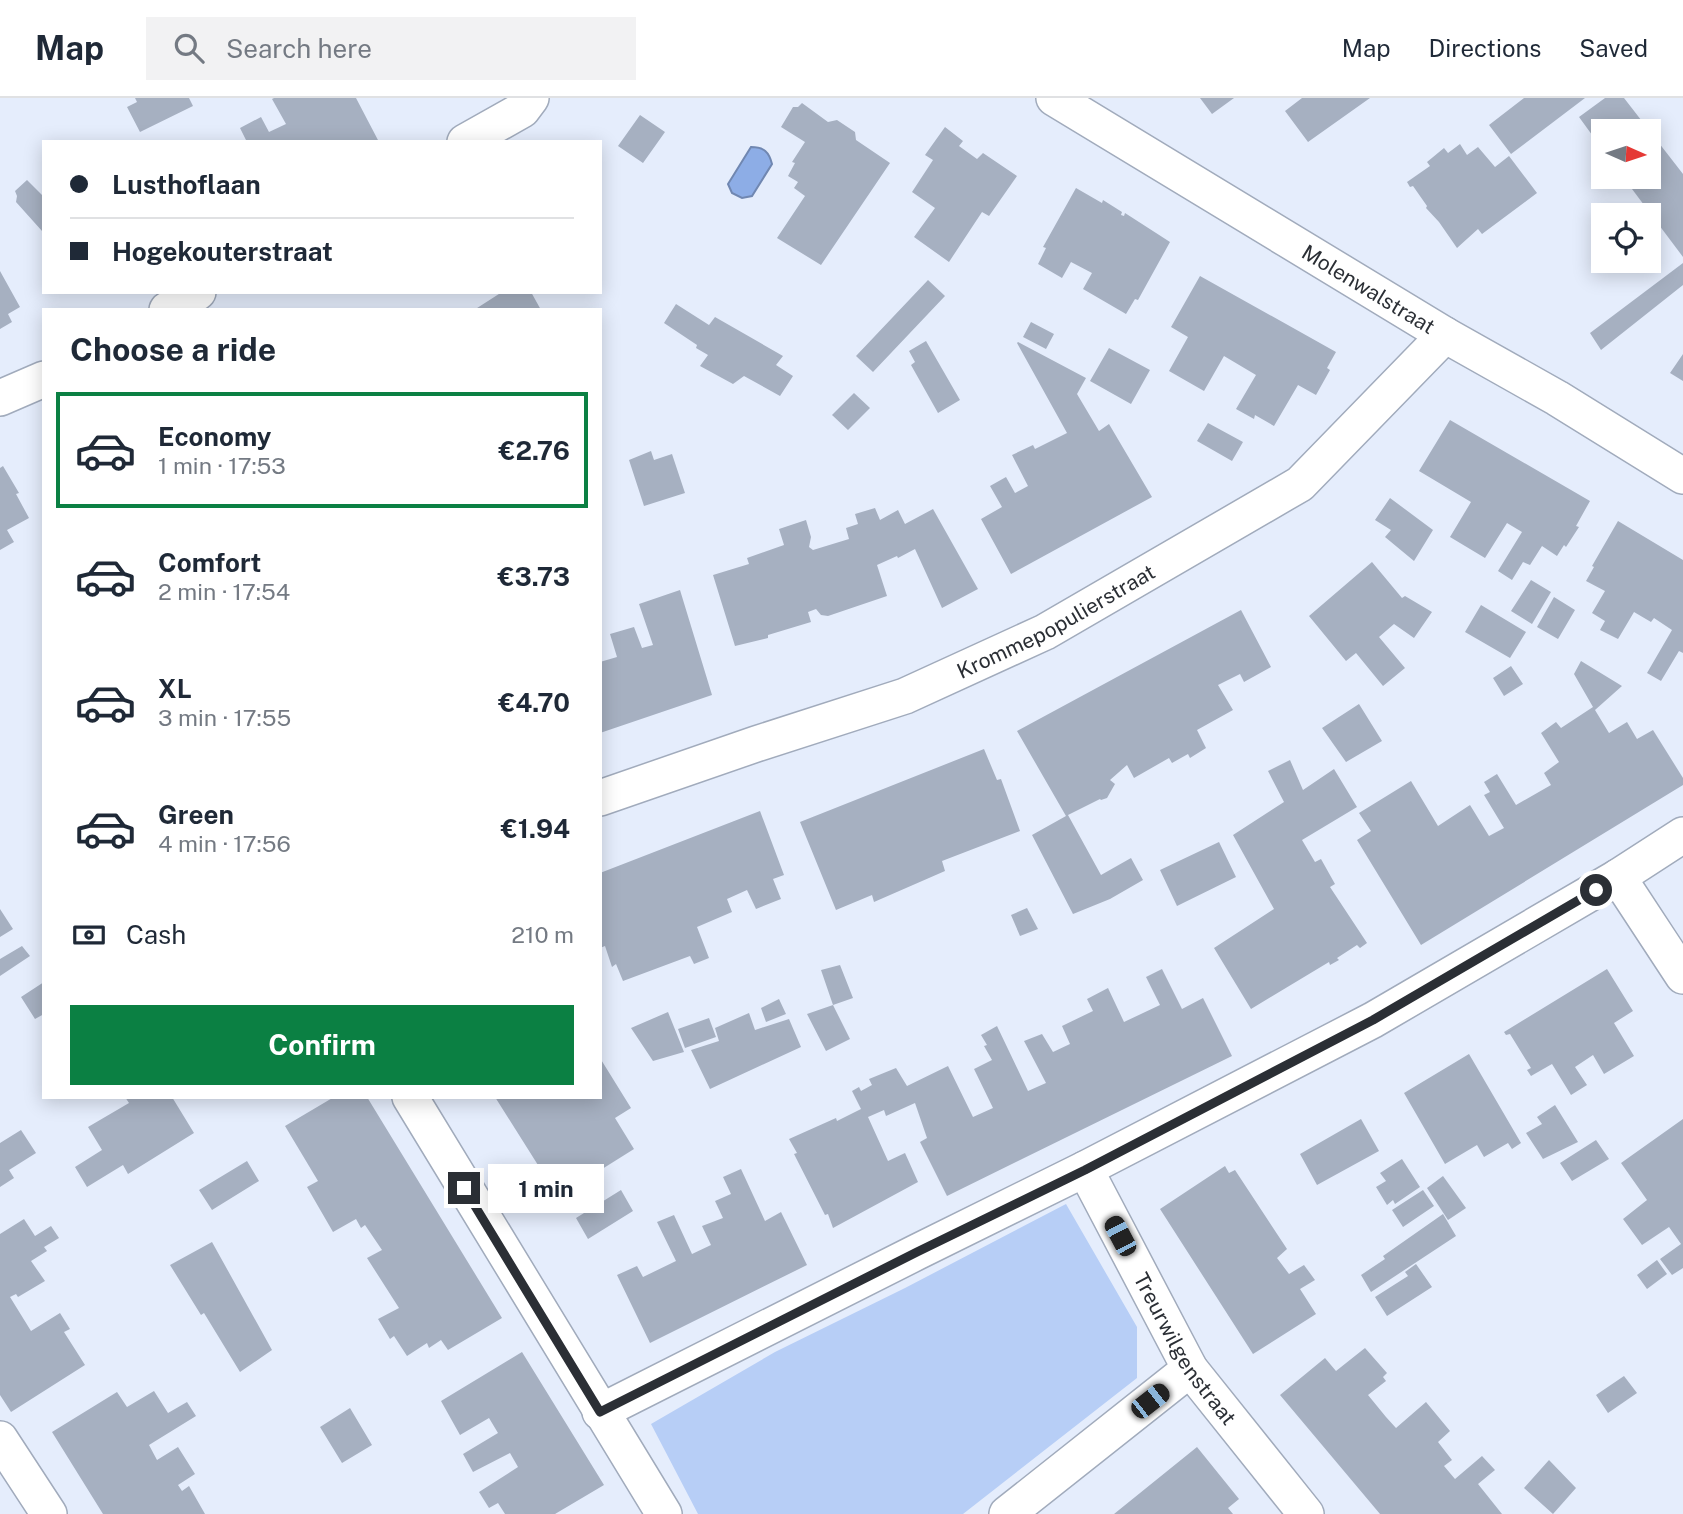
<!DOCTYPE html>
<meta charset="utf-8">
<style>
body{margin:0;font-family:"Public Sans",sans-serif;background:#f2f2f3;color:#1f2937;height:100vh;display:flex;flex-direction:column;font-size:26px;white-space:nowrap}
*{box-sizing:border-box;margin:0}
p{font-size:23px;color:#747a83}
.icon{flex:none;width:38px;height:38px;fill:none;stroke:currentColor;stroke-width:2;stroke-linecap:round;stroke-linejoin:round}
.map{position:relative;flex:1;overflow:hidden}
.details{position:absolute;left:42px;top:210px;width:560px;height:791px;display:flex;flex-direction:column;background:#fff;border-radius:0px;box-shadow:0 4px 18px #0003}
.details>*{flex:none}
.top-card{position:absolute;left:42px;top:42px;width:560px;height:154px;border-radius:0px;box-shadow:0 4px 18px #0003;display:grid;align-content:center;height:154px;padding:0 28px;background:#fff}
.needle{width:46px;rotate:93deg}
.tools{position:absolute;left:1591px;top:21px;display:grid;gap:14px}
.tools a{display:grid;place-items:center;width:70px;height:70px;border-radius:0px;background:#fff;box-shadow:0 4px 18px #0003;font-size:35px}
.end{position:absolute;width:32px;height:32px;margin:-16px;border:9px solid #2b2f35;background:#fff;box-shadow:0 0 0 4px #fff}
.from{border-radius:50%}
.bubble{position:absolute;height:49px;border-radius:0px;background:#fff;box-shadow:0 4px 18px #0003;font-size:23px;font-weight:700;line-height:49px;text-align:center}
.car{position:absolute;width:21px;height:42px;margin:-21px -10px;border-radius:9px;box-shadow:0 0 5px 2px #0007;background:linear-gradient(#222 24%,#8ab4d8 0 40%,#222 0 76%,#8ab4d8 0 86%,#222 0)}
.top-card b{display:flex;align-items:center;gap:24px;height:66px;font-size:26px}
.top-card b+b{border-top:2px solid #e0e1e3}
.top-card i{width:18px;height:18px;background:#1f2937}
ul{padding:0;list-style:none}
li{display:flex;align-items:center;gap:21px;height:116px;margin:0 14px 10px;padding:0 14px;border:4px solid transparent;border-radius:0px}
li div{flex:1}
li b{display:block;font-size:26px}
li em{font-style:normal;font-weight:700}
li.selected{border-color:#0b8043}
li>.icon{width:63px;height:63px;stroke-width:1.5}
h2{padding:0 28px;font-size:32px;line-height:84px}
.pay{display:flex;align-items:center;gap:18px;height:77px;padding:0 28px;font-size:26px}
.pay p{margin-inline-start:auto}
.button{display:flex;gap:14px;margin-top:auto;padding:14px 28px}
.button a{flex:1;height:80px;border-radius:0px;background:#0b8043;color:#fff;font-size:28px;font-weight:700;line-height:80px;text-align:center}
header{display:flex;align-items:center;gap:42px;box-sizing:border-box;height:98px;padding:0 35px;background:#fff;border-bottom:2px solid #e0e1e3}
header strong{font-size:33px}
nav{display:flex;gap:38px;margin-inline-start:auto;font-size:24px}
.search{width:490px;height:63px;background:#f2f2f3;display:flex;align-items:center;gap:18px;box-sizing:border-box;padding:0 24px;border-radius:0px;color:#747a83;font-size:26px}
.map>svg:first-child{display:block}
</style>
<header>
<strong>Map</strong>
<div class="search"><svg class="icon" aria-label="search" viewBox="0 0 24 24"><circle cx="10" cy="10" r="6"/><path d="M15 15l6 6"/></svg>Search here</div>
<nav><a>Map</a><a>Directions</a><a>Saved</a></nav>
</header>
<div class="map">
<svg width="1683" height="1416" viewBox="0 0 1683 1416">
<rect width="100%" height="100%" fill="#e5edfc"/>
<path fill="#b7cef6" d="M1066,1106l71,123v51l-174,136h-265l-47,-90 124,-72 130,-64z"/>
<path fill="#8dade6" stroke="#7087b1" stroke-width="2" d="M751,49c13,0 18,5 21,17l-20,32 -10,2 -10,-5 -4,-9z"/>
<path fill="#a6b0c1" d="M135,0h54l4,8 -53,26 -13,-25 10,-5z
M274,0h82l23,44h-132l-7,-14 21,-11 8,15 17,-8 -14,-25z
M1200,0h34l-22,16z
M1302,0h68l-62,44 -23,-31z
M1524,0h61l-74,56 -22,-29z
M1605,0h19l59,76v83l-60,-80h25v-46h-45v19l-24,-33z
M802,5l26,19 9,-2 18,12 1,8 34,23 -69,102 -44,-27 28,-42 -11,-8 4,-6 -10,-6 7,-13 -3,-1 13,-20 -24,-15 12,-20h5z
M640,17l25,17 -22,31 -25,-17z
M945,29l18,14 -4,5 18,13 6,-6 34,23 -28,40 -7,-4 -33,50 -35,-25 21,-29 -23,-16 21,-32 -8,-5z
M1460,46l7,11 11,-8 17,20 14,-11 28,37 -55,41 -4,-5 -21,19 -18,-26 -13,-14 1,-2 -14,-20 -3,1 -3,-5 23,-16 -3,-4 17,-14 4,5z
M27,82l17,17v33l-2,1 -26,-29 1,-6 -2,-5z
M1076,90l26,15 1,-3 19,12 -1,3 3,1 1,-3 45,29 -32,58 -3,-1 -9,15 -43,-25 9,-16 -21,-11 -9,16 -24,-14 8,-16 -3,-1z
M1683,165v22l-82,65 -11,-17z
M0,173l20,36 -12,7 4,8 -12,7z
M1200,178l136,76 -9,16 3,2 -14,25 -18,-10 -24,41 -19,-11 -1,4 -18,-10 20,-34 -32,-19 -20,35 -35,-20 19,-34 -17,-10z
M928,182l17,16 -72,76 -17,-16z
M502,194h29l10,18h-67z
M676,206l33,21 6,-8 68,39 -7,9 17,11 -13,20 -36,-20 -11,8 -33,-18 8,-11 -12,-7 1,-3 -33,-22z
M1031,224l23,12 -8,15 -23,-12z
M926,243l34,59 -22,13 -27,-48 4,-3 -6,-11z
M1018,244l68,36 -9,16 22,37 10,-7 43,73 -141,77 -30,-55 21,-12 -12,-21 16,-9 9,16 13,-7 -16,-31 21,-10 2,4 32,-16 -50,-90z
M1109,250l41,22 -19,34 -41,-23z
M1683,256v27l-13,-8z
M854,295l16,15 -22,22 -16,-15z
M1450,322l140,81 -14,25 3,1 -13,20 -2,-2 -7,11 -15,-10 -12,19 -7,-3 -11,18 -14,-9 24,-39 -15,-9 -22,35 -35,-21 21,-35 -52,-31z
M1208,325l35,19 -11,19 -35,-20z
M651,353l3,9 18,-6 13,39 -41,13 -15,-46z
M3,368l16,27 -3,1 13,24 -22,12 7,12 -14,8v-82z
M1390,400l43,32 -19,31 -29,-24 6,-7 -16,-10z
M875,410l5,12 18,-10 7,14 28,-15 45,80 -36,19 -27,-59 -17,9 -1,-2 -20,9 10,31 -59,20 -7,-1 -5,-6 -8,3 3,10 -43,13v3l-33,8 -22,-71 36,-11 -2,-6 37,-13 -5,-16 27,-9 5,17 -2,10 4,3 36,-11 -3,-11 12,-4 -3,-10z
M1618,423l65,39v93l-4,-2 -18,30 -14,-8 25,-43 -18,-12 -3,4 -17,-10 -16,27 -18,-9 5,-9 -13,-8 13,-22 -19,-10 8,-14 -2,-1z
M1372,464l30,36 3,-2 27,16 -18,26 -20,-14 -15,13 26,31 -22,18 -27,-33 -10,8 -37,-45z
M1531,482l20,12 -19,32 -21,-13z
M680,492l32,105 -112,38v-71l17,-5 -7,-23 24,-7 8,21 11,-3 -14,-41z
M1554,499l21,13 -17,29 -21,-12z
M1481,507l45,27 -16,26 -45,-26z
M1241,512l30,57 -27,15 -4,-8 -22,11 15,25 -36,20 9,18 -16,10 -2,-4 -16,9 -3,-5 -35,20 -7,-13 -17,15 5,4 -8,14 -6,2 -1,-1 -32,16 33,60 30,-17 12,22 -33,19 -37,15 -41,-79 34,-19 -49,-85z
M1581,563l41,25 -27,24 14,23 18,-11 10,17 16,-9 30,48v7l-262,160 -64,-105 14,-9 -12,-18 52,-32 27,45 32,-21 19,31 15,-8 -20,-33 6,-3 -6,-10 13,-8 19,31 35,-20 -7,-12 15,-11 -18,-29 15,-11 5,6 32,-21 -19,-33z
M1511,568l12,18 -19,12 -11,-18z
M1359,606l23,37 -36,21 -24,-34z
M984,651l13,31 4,-1 19,52 -78,30 3,10 -71,31 -2,-7 -36,15 -36,-88z
M1290,662l13,30 31,-21 23,38 -55,33 13,22 6,-3 14,25 -5,3 37,56 -7,5 -3,-3 -20,13 2,2 -9,5 -1,-3 -78,47 -37,-61 60,-39 -41,-74 51,-33 -16,-31z
M760,713l24,64 -11,4 8,20 -25,10 -9,-19 -20,9 5,13 -35,15 12,31 -15,6 -4,-8 -67,25 -7,-17 -4,3 -7,-21 -5,2v-75z
M1219,744l17,35 -59,29 -17,-36z
M1027,810l11,21 -18,7 -9,-21z
M0,811l13,20 -13,8z
M22,848l8,10 -30,20v-17z
M840,867l13,33 -20,7 -12,-35z
M1162,871l20,40 21,-11 29,58 -285,140 -27,-54 7,-4 -12,-35 -29,13 -2,-6 -16,7 20,44 17,-8 13,29 -85,46 -5,-14 -3,1 -31,-61 3,-1 -8,-14 47,-21 1,3 24,-12 -9,-18 7,-4 2,4 11,-6 -3,-6 27,-11 11,18 41,-20 25,51 20,-9 -19,-39 18,-9 -8,-14 3,-1 -6,-10 16,-9 31,65 18,-8 -22,-42 18,-7 11,18 17,-8 -8,-18 31,-15 -6,-12 21,-11 16,34 36,-17 -14,-28z
M1607,871l26,42 -19,12 20,33 -30,18 -11,-19 -18,12 12,18 -16,10 -19,-31 -21,12 -4,-6 4,-2 -21,-34 -4,1 -2,-3z
M44,884v32l-9,5 -14,-22z
M779,901l7,15 -20,8 -5,-14z
M833,907l17,34 -24,12 -19,-37z
M668,914l16,40 -31,9 -22,-33z
M749,915l6,17 34,-11 12,28 -91,42 -19,-39 28,-9 -4,-13z
M709,920l7,19 -31,11 -7,-19z
M1469,956l52,89 -9,6 -4,-6 -24,14 -7,-12 -32,19 -41,-71z
M600,960l31,50 -16,10 19,31 -51,32 2,4 -25,15 -65,-103h105z
M125,999h47l22,36 -66,41 -5,-9 -36,22 -12,-20 27,-17 -14,-23 41,-24z
M334,999h33l135,221 -54,32 -7,-10 -12,8 -2,-5 -20,13 -13,-20 -4,3 -12,-20 21,-11 -32,-50 15,-8 -17,-25 -4,3 -5,-9 -23,13 -26,-45 11,-6 -33,-55z
M1555,1007l23,37 -35,17 -17,-26 16,-9 -5,-7z
M1361,1021l18,32 -62,34 -17,-31z
M1683,1021v149l-11,7 -12,-16 21,-15 -12,-17 -27,18 -19,-26 24,-19 -26,-37z
M21,1032l15,23 -27,17 5,8 -14,9v-44z
M1596,1042l13,19 -37,22 -12,-18z
M1402,1061l18,28 -25,17 -2,-4 -6,5 -11,-18 10,-6 -6,-8z
M247,1063l12,20 -47,29 -13,-20z
M1225,1068l4,7 6,-3 52,79 -10,9 12,16 15,-9 11,15 -15,9 16,25 -63,40 -93,-145z
M741,1071l24,52 16,-9 26,53 -157,78 -33,-68 20,-9 6,11 33,-16 -19,-39 17,-7 18,39 19,-9 -9,-19 21,-8 -8,-17 16,-7 -8,-17z
M1443,1078l23,32 -18,12 -21,-32z
M621,1092l12,21 -45,28 -12,-21z
M1423,1092l11,16 -31,21 -11,-17z
M1443,1116l13,22 -85,56 -10,-17 24,-16 -2,-3z
M24,1121l11,17 16,-10 8,12 -15,9 3,4 -16,10 14,20 -27,16 -2,-3 -6,3 21,34 29,-18 10,16 -6,3 21,33 -74,47 -11,-17v-161z
M212,1144l60,108 -32,22 -36,-59 -3,2 -31,-50z
M1657,1162l10,14 -20,15 -10,-14z
M1416,1166l16,23 -45,29 -12,-19 33,-21 -3,-4z
M1365,1250l22,25 -4,4 3,4 -18,14 18,22 10,11 30,-26 24,29 -12,11 14,18 -8,6 11,13 27,-23 13,14 -17,14 24,30h-122l-100,-119 45,-37 11,13z
M522,1254l82,133 -49,29h-50l-7,-11 -9,5 -10,-16 39,-25 -8,-14 -37,19 -10,-18 35,-21 -9,-15 -29,17 -19,-34z
M1624,1278l13,17 -29,20 -12,-18z
M154,1293l14,22 19,-11 9,14 -47,29 8,15 21,-13 17,27 -17,11 4,6 7,-5 16,28h-102l-51,-82 65,-40 10,15z
M350,1310l22,37 -30,18 -22,-36z
M1197,1349l42,52 -11,9 5,6h-119z
M1549,1362l27,28 -23,26 -29,-26z"/>
<g fill="none" stroke-linecap="round" stroke-linejoin="round">
<g stroke="#a1abbc" stroke-width="38">
<g id="minor">
<path id="s1" d="M1054,0l391,237 112,63 126,78"/>
<path d="M465,44l57,-32 9,-12"/>
<path d="M167,212l31,-18"/>
<path d="M0,300l44,-19"/>
<path id="s2" d="M600,700l156,-54 149,-48 140,-64 255,-148 145,-149"/>
<path d="M1618,779l65,99"/>
<path d="M410,999l254,417"/>
<path id="s3" d="M1085,1071l105,200 116,145"/>
<path d="M600,1314l317,-160 168,-83 288,-149 245,-143 65,-42"/>
<path d="M0,1341l49,75"/>
<path d="M1007,1416l183,-145"/>
</g>
</g>
<use href="#minor" stroke="#fff" stroke-width="35"/>
</g>
<g fill="none" stroke-linecap="round" stroke-linejoin="round">
<path stroke="#2b2f35" stroke-width="9" d="M464,1090l136,224 317,-160 168,-82 288,-150 223,-130"/>
</g>
<g text-anchor="middle" dominant-baseline="central" stroke-width="5" stroke-linejoin="round" paint-order="stroke">
<g font-size="21" fill="#2b2f35" stroke="#f8fafe">
<text stroke="none"><textPath href="#s1" startOffset="368">Molenwalstraat</textPath></text>
<text stroke="none"><textPath href="#s2" startOffset="490">Krommepopulierstraat</textPath></text>
<text stroke="none"><textPath href="#s3" startOffset="206">Treurwilgenstraat</textPath></text>
</g>
</g>
</svg>
<div class="tools">
<a><svg class="needle" viewBox="-14 -14 28 28"><path d="M0-13l5 13h-10z" fill="#e53935"/><path d="M0 13l5-13h-10z" fill="#747a83"/></svg></a>
<a><svg class="icon" aria-label="locate" viewBox="0 0 24 24"><circle cx="12" cy="12" r="6"/><path d="M12 2v4M12 18v4M2 12h4M18 12h4"/></svg></a>
</div>
<i class="end from" style="left:1596px;top:792px"></i>
<i class="end" style="left:464px;top:1090px"></i>
<div class="bubble" style="left:488px;top:1066px;width:116px">1 min</div>
<i class="car" style="left:1120px;top:1138px;rotate:332deg"></i>
<i class="car" style="left:1150px;top:1303px;rotate:52deg"></i>
<div class="top-card">
<b><i class="from"></i>Lusthoflaan</b>
<b><i></i>Hogekouterstraat</b>
</div>
<section class="details">
<h2>Choose a ride</h2>
<ul>
<li class="selected"><svg class="icon" aria-label="car" viewBox="0 0 24 24"><path d="M5 17H2v-5l4-1 3-4h7l3 4 3 1v5h-3M9 17h6M6 11h13"/><circle cx="7" cy="17" r="2"/><circle cx="17" cy="17" r="2"/></svg><div><b>Economy</b><p>1 min · 17:53</p></div><em>€2.76</em></li>
<li><svg class="icon" aria-label="car" viewBox="0 0 24 24"><path d="M5 17H2v-5l4-1 3-4h7l3 4 3 1v5h-3M9 17h6M6 11h13"/><circle cx="7" cy="17" r="2"/><circle cx="17" cy="17" r="2"/></svg><div><b>Comfort</b><p>2 min · 17:54</p></div><em>€3.73</em></li>
<li><svg class="icon" aria-label="car" viewBox="0 0 24 24"><path d="M5 17H2v-5l4-1 3-4h7l3 4 3 1v5h-3M9 17h6M6 11h13"/><circle cx="7" cy="17" r="2"/><circle cx="17" cy="17" r="2"/></svg><div><b>XL</b><p>3 min · 17:55</p></div><em>€4.70</em></li>
<li><svg class="icon" aria-label="car" viewBox="0 0 24 24"><path d="M5 17H2v-5l4-1 3-4h7l3 4 3 1v5h-3M9 17h6M6 11h13"/><circle cx="7" cy="17" r="2"/><circle cx="17" cy="17" r="2"/></svg><div><b>Green</b><p>4 min · 17:56</p></div><em>€1.94</em></li>
</ul>
<div class="pay"><svg class="icon" aria-label="cash" viewBox="0 0 24 24"><path d="M3 7h18v10H3z"/><circle cx="12" cy="12" r="2"/></svg>Cash<p>210 m</p></div>
<div class="button"><a>Confirm</a></div>
</section>
</div>
